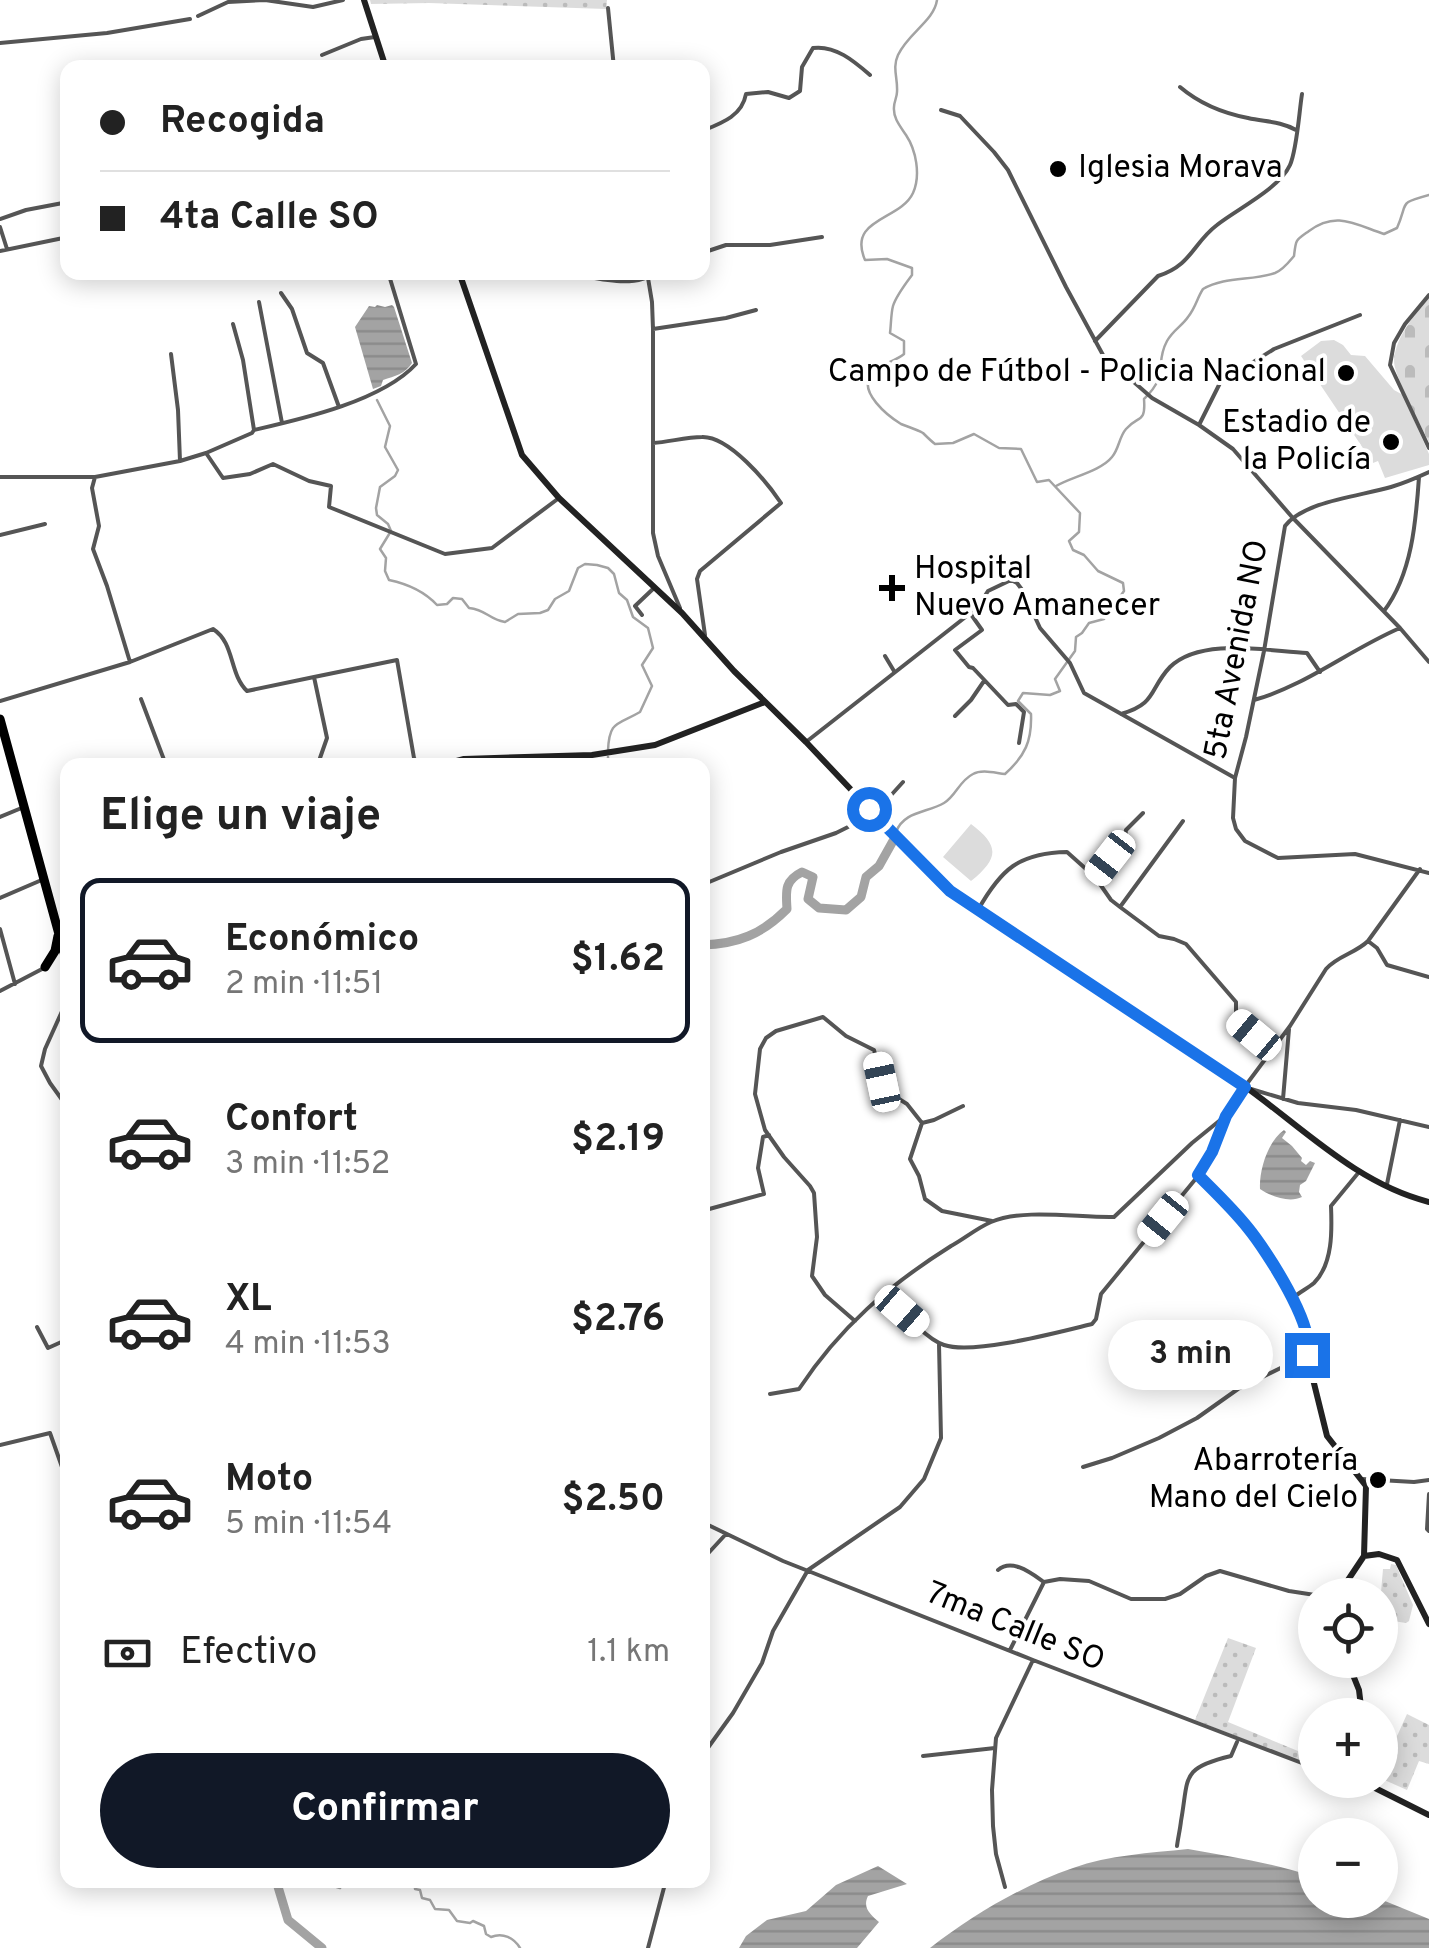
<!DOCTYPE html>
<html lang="es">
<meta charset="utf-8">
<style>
body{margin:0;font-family:Overpass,sans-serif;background:#f6f6f6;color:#222;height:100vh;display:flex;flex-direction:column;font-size:38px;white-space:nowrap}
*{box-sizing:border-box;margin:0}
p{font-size:32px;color:#767676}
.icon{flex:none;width:55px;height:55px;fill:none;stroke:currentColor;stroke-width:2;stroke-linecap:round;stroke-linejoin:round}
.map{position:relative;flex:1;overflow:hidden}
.sheet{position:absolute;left:60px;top:758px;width:650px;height:1130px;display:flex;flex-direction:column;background:#fff;border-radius:20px;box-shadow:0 5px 25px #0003}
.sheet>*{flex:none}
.top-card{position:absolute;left:60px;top:60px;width:650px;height:220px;border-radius:20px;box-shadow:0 5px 25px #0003;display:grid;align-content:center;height:220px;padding:0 40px;background:#fff}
.controls{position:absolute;left:1298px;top:1578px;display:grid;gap:20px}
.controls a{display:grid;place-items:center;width:100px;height:100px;border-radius:50%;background:#fff;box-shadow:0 5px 25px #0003;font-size:50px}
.end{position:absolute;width:45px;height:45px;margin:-22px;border:12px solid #1a73e8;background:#fff;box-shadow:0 0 0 5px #fff}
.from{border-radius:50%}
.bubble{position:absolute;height:70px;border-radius:35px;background:#fff;box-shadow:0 5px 25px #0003;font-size:32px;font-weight:700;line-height:70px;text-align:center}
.car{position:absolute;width:30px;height:60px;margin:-30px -15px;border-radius:12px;box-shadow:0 0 8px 2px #0007;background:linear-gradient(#fff 24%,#345 0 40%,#fff 0 76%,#345 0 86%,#fff 0)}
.top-card b{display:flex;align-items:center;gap:35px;height:95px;font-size:38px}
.top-card b+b{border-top:2px solid #e0e0e0}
.top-card i{width:25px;height:25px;background:#222}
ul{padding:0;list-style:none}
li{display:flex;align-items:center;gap:30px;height:165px;margin:0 20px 15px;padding:0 20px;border:5px solid transparent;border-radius:20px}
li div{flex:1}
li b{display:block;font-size:38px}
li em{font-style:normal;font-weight:700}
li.on{border-color:#111827}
li>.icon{width:90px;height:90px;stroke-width:1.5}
h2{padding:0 40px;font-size:45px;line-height:120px}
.pay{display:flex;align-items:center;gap:25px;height:110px;padding:0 40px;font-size:38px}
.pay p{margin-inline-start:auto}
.button{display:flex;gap:20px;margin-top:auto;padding:20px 40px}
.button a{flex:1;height:115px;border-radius:60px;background:#111827;color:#fff;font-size:40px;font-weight:700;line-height:115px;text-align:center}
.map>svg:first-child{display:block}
</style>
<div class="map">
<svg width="1429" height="1948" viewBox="0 0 1429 1948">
<defs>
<pattern id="grass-dots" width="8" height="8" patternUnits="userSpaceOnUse" patternTransform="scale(2.5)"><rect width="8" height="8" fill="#dcdcdc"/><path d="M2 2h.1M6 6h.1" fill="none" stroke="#bbb" stroke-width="1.8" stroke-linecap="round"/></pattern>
<pattern id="cemetery-stones" width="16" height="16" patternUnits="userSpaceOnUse" patternTransform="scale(2.5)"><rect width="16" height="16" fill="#dcdcdc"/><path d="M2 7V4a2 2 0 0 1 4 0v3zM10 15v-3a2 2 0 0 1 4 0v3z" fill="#bbb"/></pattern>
<pattern id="water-rules" width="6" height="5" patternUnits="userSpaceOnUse" patternTransform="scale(2.5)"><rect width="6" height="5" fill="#a3a3a3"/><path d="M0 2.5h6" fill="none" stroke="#8b8b8b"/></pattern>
</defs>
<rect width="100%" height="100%" fill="#fff"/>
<path fill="url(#grass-dots)" d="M370,0h237l-1,9 -177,-6 -58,1z
M1391,1564l5,1 17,40 -4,16 -3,2 -19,-3 2,-14 -9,-2 3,-35h7z
M1228,1638l28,10 -28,74 87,36v9l-120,-47z
M1407,1714l22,11v39l-10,-3 -12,29 -27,-12v-4z"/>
<path fill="url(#cemetery-stones)" d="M1429,296v146c-8,-16 -36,-68 -35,-82 2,-24 21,-45 35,-64z"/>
<path fill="#dcdcdc" d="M1334,340l9,5 8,10 14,1 29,34 9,5 26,59v11l-44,13 -7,-17 -5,2 -72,-107 20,-15z
M971,824c29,22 28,34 0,57l-28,-24z"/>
<path fill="url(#water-rules)" d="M377,305l8,2 7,-2 2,2 18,56c-7,11 -17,13 -29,17l-2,6 -8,3 -18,-62 14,-21 6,1z
M1284,1130l2,2 -4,6 10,8 10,12 -1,3 5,4 4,-4 5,2 -9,18 -6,4 -1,7 3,5c-12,6 -30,0 -42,-8 -1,-19 8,-48 24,-59z
M1188,1849c43,8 86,14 127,28v23l65,-1 49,20v29h-499c43,-33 91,-62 143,-80 36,-13 77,-15 115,-19z
M878,1866l29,18 -39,12c-6,12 3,19 11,26l-22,26h-118l7,-12 21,-16 39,-9 30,-26z"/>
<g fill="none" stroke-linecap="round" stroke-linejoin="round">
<path stroke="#a3a3a3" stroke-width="2.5" d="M377,400l13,26 -5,21 13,23 -3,6 -15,11 -4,21 1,7 11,9 3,7 -11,18 6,9 -1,13 4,9c19,4 35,11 48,25l10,-1 6,-6 9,1 7,9c18,2 19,11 36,14l13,-8 22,-1 8,-3 7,-11 14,-8 9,-23 7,-4 12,1 11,3 6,6 5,19 8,7 6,17 15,11 5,20 -11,17 10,21 -12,26c-22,13 -31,8 -32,39
M1056,486c15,-9 45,-15 56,-29 7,-8 7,-20 14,-28 12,-14 20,-5 18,-30 26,-25 10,-34 23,-58 6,-11 15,-15 21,-24 8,-10 9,-19 15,-28 22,-13 49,-8 72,-16 8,-3 14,-11 19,-17 2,-17 1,-15 15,-25 27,-20 45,-7 75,3l13,-6c12,-27 0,-24 32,-33
M608,765v-8
M896,832c8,-21 31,-19 48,-29 12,-7 15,-22 29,-29 9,-5 22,-1 32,0 20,-18 27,-33 26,-60l-13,-13 5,-8 27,2 10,-4 -5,-12 20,-28 1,-14 6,-4 7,-10 15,-4 20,-28 -1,-8 -25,-12 -14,-16 -11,-5 -4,-9 10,-9 1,-19 -31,-33 -12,2 -16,-33 -22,-1 -25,-14 -21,9 -18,1c-4,-3 -8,-7 -12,-11 -7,-4 -15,-6 -22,-9 -13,-8 -43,-32 -30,-49 7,-11 24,-13 33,-21v-13l-14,-8c1,-7 1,-20 3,-27 3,-10 13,-23 19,-31v-7l-25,-9 -22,1c-18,-42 35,-39 48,-67 8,-18 3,-43 -7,-58 -6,-9 -13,-17 -12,-28 0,-5 3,-10 3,-15 1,-14 -5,-24 1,-37 10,-22 36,-34 39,-55
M314,1880l26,8 5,-8
M415,1880v9l5,1 2,8 8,2 5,9 14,1 8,11 13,2 3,-2 11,5 2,8 5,3c12,-5 23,1 29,11"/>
<path stroke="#a3a3a3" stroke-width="9" d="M702,945c36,-1 60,-11 85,-36 -1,-18 -3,-28 15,-37l11,5 -5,22 11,9 27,2 15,-13 5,-20 13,-11 14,-25
M276,1880l12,40 34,28"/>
<path stroke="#555" stroke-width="4" d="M608,8l6,60
M198,16l30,-14 37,-2 48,7 30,-7
M0,43l107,-10 83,-14
M322,55l39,-16 14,-2
M1180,87c20,17 42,26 68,31 17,4 32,3 48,12
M941,110l19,6 34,36 14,18 58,117 37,68 49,43 47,27 34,24 59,68 108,111 29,34
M702,131c20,-8 40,-15 44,-37l22,-2 21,6 11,-7 2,-24 11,-19c22,-3 41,13 57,27
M0,219l26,-9 42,-8
M0,227l7,22
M0,251l68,-14
M702,253l24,-8h44l52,-8
M564,272c24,5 73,18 91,0
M647,272l5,30 1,27v204l5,23 22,52
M281,293l11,16 15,44 16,10 16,44
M1429,295l-24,29 -11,19 -4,22 39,83
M259,302l23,121
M233,324l10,36 11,70
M653,329l73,-11 30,-8
M1095,341l63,-65c34,-11 35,-33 59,-51 20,-16 62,-36 73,-60 7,-16 9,-52 12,-71
M171,354l7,56 2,51
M1199,425l21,-42 54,-34 86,-34
M653,443c16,-1 33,-6 49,-6 27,-1 65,45 79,66l-81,68 -3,8 8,56
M206,453l46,-20 2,-3c48,-11 128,-29 162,-66l-28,-92
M1429,472c-13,6 -25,11 -38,15 -30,9 -87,14 -106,39l-21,125 -18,86 -11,41 -2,40 3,11 9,12 33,17 77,-4 74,19
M0,477h95l85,-16 26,-8 17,25 27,-4 23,-10 36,17 22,5 -2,21 116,47 47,-6 67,-50
M95,477l-3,11 7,38 -6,23 14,37 23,76
M0,535l45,-11
M1384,611c28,-37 32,-90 35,-134
M970,613l12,17 -27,20 14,17 4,1 35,37 8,-1 8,8 -5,31
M642,615l-7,-9 19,-18
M885,656l9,15
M314,677l83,-17 17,98 4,7
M141,699l25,66
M1254,700c53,-15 95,-50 146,-72
M0,701l130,-39 83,-33c22,14 16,45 34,62l67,-14 13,61 -7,20 1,7
M1121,714c36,-10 28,-25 49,-47 31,-30 97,-16 137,-14l13,19
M955,716l16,-16 13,-19
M806,742l171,-134 11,-17 23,-11 6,3 6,8 17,37 30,35 14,30 151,85
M0,817l24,-10
M1095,877l30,-39 1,-8 17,-17
M702,885l79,-33 55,-19 38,-19 29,-32
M0,898l44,-19
M1120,907l63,-86
M978,910c23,-41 41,-57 89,-58l28,25 16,23 9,7 39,29 15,3 12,5 50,58v18l36,30
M0,929l15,55
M1368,941l9,7 10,17 42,12
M0,991l44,-23
M68,998l-23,51 -4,17 9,17 18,25
M1246,1085l44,-59 36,-57c11,-13 30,-16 42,-28l52,-72
M1251,1089l47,14 58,7 73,17
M1283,1099l6,-70
M963,1106l-29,14 -12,3 -12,36 9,17 6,23 17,12 50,10
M1387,1184l13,-64
M702,1211l62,-17 -6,-26 5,-31 6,-2
M887,1291c12,16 37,47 57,54 30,10 115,-13 148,-21l4,-5 5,-25 97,-118
M1294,1297c6,-5 14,-9 20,-14 19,-19 18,-53 17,-77l28,-34
M855,1321l-30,-26 -13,-19 5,-39 -3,-44 -4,-7 -26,-29 -19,-27 -10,-36 5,-45 6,-11 10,-7 47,-14 23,19 28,14 8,32 6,10 19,12 15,19
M37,1327l11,21 20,-9
M770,1394l29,-5c41,-62 90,-104 152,-143 13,-7 26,-18 40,-24 32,-14 88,-4 123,-5l78,-74 32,-26
M0,1445l50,-12 18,51
M1083,1467l29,-9 47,-20 38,-20 41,-29 69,-34
M1362,1479l52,3 15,-2
M1429,1494l-2,35 2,2
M702,1522l81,39 250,99 282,108
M702,1560l24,-26
M998,1570c14,-12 33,3 46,12
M1321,1595l7,-1 16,-8
M1010,1650l34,-68 16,-3 29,2 42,18h34l15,-5 26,-18 14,-5 69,20 26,4
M702,1756l31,-43 29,-50 11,-32 35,-61 92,-63 24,-28 17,-41 -2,-94
M923,1756l72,-8
M1352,1780l15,4
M1177,1846c1,-8 3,-16 4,-25 8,-44 -1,-53 50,-65l6,-14
M1005,1887l-9,-33 -3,-28 -1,-36 4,-52 37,-78
M648,1948l18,-68"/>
<path stroke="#222" stroke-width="6" d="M364,0l22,68
M459,272l63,183 37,43 123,115 52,58 72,71 104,110 40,39c96,67 197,127 293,194 59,42 114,99 186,117
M442,765l22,-6 128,-4 63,-10 110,-43
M1245,1087l-19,28 -15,37 -12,23c16,17 34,34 49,53 18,22 69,100 59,127l20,81 39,50 -2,70 -20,30 -3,9
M1364,1556l15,-2 18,6 32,64
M1347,1660l12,30 3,25
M1367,1780l4,6 58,29"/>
<path stroke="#000" stroke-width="9" d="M0,719l65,237
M45,967l10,-16 3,-15"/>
</g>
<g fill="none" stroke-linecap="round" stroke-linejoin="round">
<path stroke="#1a73e8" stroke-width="12" d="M869,809l81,82 295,196 -19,29 -14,36 -14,23c17,17 35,34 50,53 18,22 69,100 59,127"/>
</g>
<g fill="#000" stroke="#fff" stroke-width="4">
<circle cx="1058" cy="169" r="10"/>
<circle cx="1346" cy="373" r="10"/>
<circle cx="1391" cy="442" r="10"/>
<path d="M887 573h10v10h10v10h-10v10h-10v-10h-10v-10h10z"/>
<circle cx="1378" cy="1480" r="10"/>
</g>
<g text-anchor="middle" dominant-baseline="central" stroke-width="8" stroke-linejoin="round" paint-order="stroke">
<g font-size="32" fill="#000" stroke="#fff" text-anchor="end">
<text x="1078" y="169" text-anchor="start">Iglesia Morava</text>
<text x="1326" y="373">Campo de Fútbol - Policia Nacional</text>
<text x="1371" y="424">Estadio de<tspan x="1371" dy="37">la Policía</tspan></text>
<text x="914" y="570" text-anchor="start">Hospital<tspan x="914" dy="37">Nuevo Amanecer</tspan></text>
<text x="1358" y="1462">Abarrotería<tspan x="1358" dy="37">Mano del Cielo</tspan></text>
</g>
<g font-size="32" fill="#000" stroke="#fff">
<text transform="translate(1238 650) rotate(-79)">5ta Avenida NO</text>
<text transform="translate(1015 1628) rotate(22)">7ma Calle SO</text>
</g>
</g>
</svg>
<div class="controls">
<a><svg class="icon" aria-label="locate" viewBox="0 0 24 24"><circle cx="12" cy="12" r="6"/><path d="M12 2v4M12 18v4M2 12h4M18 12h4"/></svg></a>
<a>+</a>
<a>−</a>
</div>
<i class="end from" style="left:869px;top:809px"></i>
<i class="end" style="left:1307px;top:1355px"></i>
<div class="bubble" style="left:1108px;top:1320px;width:165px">3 min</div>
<i class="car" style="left:1110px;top:858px;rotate:218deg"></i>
<i class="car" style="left:1254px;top:1035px;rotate:310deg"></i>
<i class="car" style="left:882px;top:1082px;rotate:348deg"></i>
<i class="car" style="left:1163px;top:1219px;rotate:219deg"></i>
<i class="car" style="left:902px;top:1311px;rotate:131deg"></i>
<div class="top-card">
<b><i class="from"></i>Recogida</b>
<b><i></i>4ta Calle SO</b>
</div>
<section class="sheet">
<h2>Elige un viaje</h2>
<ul>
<li class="on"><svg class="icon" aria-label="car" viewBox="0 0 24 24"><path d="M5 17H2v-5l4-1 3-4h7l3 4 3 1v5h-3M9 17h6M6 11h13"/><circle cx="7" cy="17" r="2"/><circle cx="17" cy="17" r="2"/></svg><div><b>Económico</b><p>2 min · 11:51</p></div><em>$1.62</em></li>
<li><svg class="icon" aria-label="car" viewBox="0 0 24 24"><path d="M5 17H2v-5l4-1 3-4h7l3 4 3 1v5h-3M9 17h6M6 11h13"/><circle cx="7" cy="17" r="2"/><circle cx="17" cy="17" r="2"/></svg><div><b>Confort</b><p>3 min · 11:52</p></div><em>$2.19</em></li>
<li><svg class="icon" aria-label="car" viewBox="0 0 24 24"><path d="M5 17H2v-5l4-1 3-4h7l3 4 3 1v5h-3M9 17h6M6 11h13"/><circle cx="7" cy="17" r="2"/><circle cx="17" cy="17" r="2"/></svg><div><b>XL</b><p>4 min · 11:53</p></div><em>$2.76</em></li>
<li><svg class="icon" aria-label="car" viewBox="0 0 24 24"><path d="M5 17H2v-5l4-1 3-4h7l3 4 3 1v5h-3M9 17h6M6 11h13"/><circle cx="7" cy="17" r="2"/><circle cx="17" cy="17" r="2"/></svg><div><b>Moto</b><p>5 min · 11:54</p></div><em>$2.50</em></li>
</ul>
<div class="pay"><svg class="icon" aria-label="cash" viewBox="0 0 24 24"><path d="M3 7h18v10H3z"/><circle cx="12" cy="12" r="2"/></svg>Efectivo<p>1.1 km</p></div>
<div class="button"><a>Confirmar</a></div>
</section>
</div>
